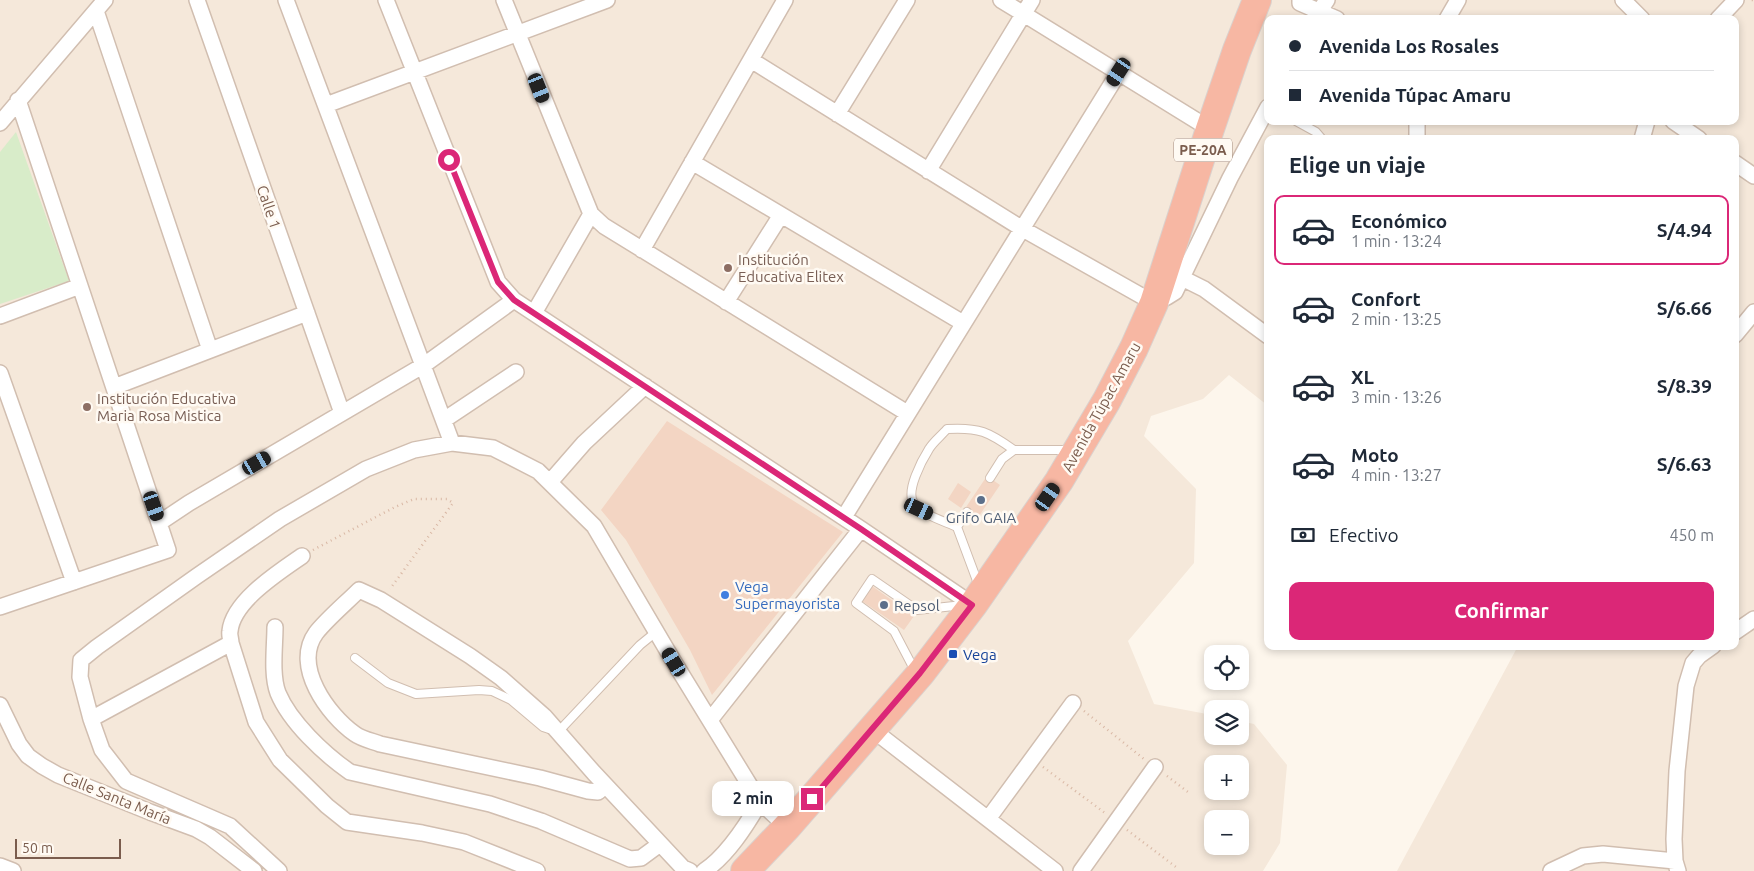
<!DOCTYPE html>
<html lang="es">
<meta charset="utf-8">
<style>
body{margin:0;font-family:Ubuntu,sans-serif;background:#f2f2f3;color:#1f2937;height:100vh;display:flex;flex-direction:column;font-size:19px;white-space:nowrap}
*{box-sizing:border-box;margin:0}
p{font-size:16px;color:#747a83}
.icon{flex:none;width:28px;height:28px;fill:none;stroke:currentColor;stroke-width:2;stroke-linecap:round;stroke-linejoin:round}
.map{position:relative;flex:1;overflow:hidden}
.drawer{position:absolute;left:1264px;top:135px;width:475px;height:515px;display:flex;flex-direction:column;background:#fff;border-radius:10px;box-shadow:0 2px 8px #0003}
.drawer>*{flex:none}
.banner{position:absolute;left:1264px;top:15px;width:475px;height:110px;border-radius:10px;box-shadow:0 2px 8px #0003;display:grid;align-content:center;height:110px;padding:0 25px;background:#fff}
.controls{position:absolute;left:1204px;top:645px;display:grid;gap:10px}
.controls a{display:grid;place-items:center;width:45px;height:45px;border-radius:10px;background:#fff;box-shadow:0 2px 8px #0003;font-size:25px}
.scale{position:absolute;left:15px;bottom:12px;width:106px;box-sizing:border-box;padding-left:5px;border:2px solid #7a5c4d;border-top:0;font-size:14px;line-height:18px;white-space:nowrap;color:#7a5c4d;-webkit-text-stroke:4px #fffaf3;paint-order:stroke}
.end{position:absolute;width:22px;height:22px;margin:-11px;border:6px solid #db2777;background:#fff;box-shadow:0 0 0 2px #fff}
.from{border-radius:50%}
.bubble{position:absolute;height:35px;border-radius:10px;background:#fff;box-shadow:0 2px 8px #0003;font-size:16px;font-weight:700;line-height:35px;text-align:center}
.car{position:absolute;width:15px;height:30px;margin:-15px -8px;border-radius:6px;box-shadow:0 0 4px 1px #0007;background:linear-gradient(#222 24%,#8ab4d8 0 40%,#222 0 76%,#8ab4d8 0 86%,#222 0)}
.banner b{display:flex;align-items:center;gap:18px;height:48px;font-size:19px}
.banner b+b{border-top:1px solid #e0e1e3}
.banner i{width:12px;height:12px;background:#1f2937}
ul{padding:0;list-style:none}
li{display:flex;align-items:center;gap:15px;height:70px;margin:0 10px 8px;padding:0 15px;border:2px solid transparent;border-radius:10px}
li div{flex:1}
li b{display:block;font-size:19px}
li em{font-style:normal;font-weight:700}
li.on{border-color:#db2777}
li>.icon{width:45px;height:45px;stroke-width:1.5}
h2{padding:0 25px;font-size:22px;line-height:60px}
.pay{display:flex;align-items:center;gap:12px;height:55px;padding:0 25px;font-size:19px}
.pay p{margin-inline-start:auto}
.action{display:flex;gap:10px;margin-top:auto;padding:10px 25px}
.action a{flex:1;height:58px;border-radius:10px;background:#db2777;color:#fff;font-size:20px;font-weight:700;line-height:58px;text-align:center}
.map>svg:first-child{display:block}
</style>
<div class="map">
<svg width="1754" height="871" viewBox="0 0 1754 871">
<rect width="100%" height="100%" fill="#fdf6ec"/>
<path fill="#f5e8da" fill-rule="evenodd" d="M0,0h1754v871h-357l121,-225h217v-507h-467l-1,266 -38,-30 -26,24 -52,17 -7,20 52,53 -2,74 -66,78 26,63 58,11v21h28v-15l14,3 33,41 -7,78 -17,28h-1263zM1268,19h467v102h-467zM1212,764h28v27h-28zM1212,819h28v27h-28z"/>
<path fill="#d8ecc9" d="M16,132l53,149 -69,23v-152z"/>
<path fill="#f3d5c3" d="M667,421l176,111 -131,163 -22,-45 -64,-110 -25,-30z
M987,476l13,9 -23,34 -13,-9z
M958,483l13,9 -10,16 -13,-9z
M872,586l42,30 -10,14 -42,-29z"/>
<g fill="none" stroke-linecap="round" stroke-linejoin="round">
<g stroke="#d1beb0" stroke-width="10">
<path id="lane" d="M1296,121l20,11 6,7
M990,478l12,-19 12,-9h57
M967,512l-10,15 22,59
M957,527c-13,-6 -35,-12 -43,-24 -9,-11 8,-43 15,-54 4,-7 12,-13 18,-20 32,-2 42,3 67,21
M355,658l33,25 28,11 63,-4 13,1 19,9 32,27 6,2 4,-2
M915,671l-21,-40 -38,-28 16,-24 45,31 46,-5
M558,732l82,-87 16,-13"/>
</g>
<g stroke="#d1beb0" stroke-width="18">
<path id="street" d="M197,0l145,413
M286,0l166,443
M386,0l112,282 16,18 347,229 112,76
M504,0l87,214 13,12 303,187
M1001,0l209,129
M1300,0v3l37,16
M1623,0l19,19
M96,11l114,339
M1314,19l13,-19
M1447,19l11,-19
M1718,19l18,-19
M751,60l270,168 133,75 13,-6 8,-5 55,-114 38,-71
M326,105l281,-105
M837,114l70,-114
M1417,121v18
M1673,121l26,18
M0,123l105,-123
M1642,139l5,-18
M692,162l271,161
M1735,163l19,13
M928,171l104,-171
M642,250l143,-250
M1182,278l22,11 64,47
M726,302l55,-87
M534,313l57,-99
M0,316l80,-30
M1735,335l19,-23
M0,373l74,209
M114,387l193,-74
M444,420l72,-48
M550,482l34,-39 61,-57
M844,517l275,-445
M159,523l30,-20 235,-138 90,-65
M302,556c-23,16 -69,45 -72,75 -1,4 1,8 1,12l25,79 24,38 47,46 20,16 75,11 42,9 73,29
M0,607l168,-57 -150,-450
M275,627c0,19 -4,48 3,66 12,29 46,61 72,79l140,32 51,17 89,38 11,-1 19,-14
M1735,632l19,-13
M0,705l19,39 9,12 14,10 16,9 92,37 46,17 14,8 44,34
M91,719l140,-76
M710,720l151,-191
M873,730l182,141
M605,786l-7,6 -10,-1 -48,-13 -160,-34c-8,-3 -18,-5 -25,-10 -27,-19 -63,-68 -39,-101 11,-14 30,-30 43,-43l22,10 89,56 31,22 43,38 50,57 89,95 7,3
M988,819l85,-116
M0,866l13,5
M279,871l-49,-45 -104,-45 -24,-31 -11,-31 -11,-42 1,-17 16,-13 100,-71 83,-57 86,-50 48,-19 38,-7 41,5 45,23 56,55 80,136 86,140 27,25
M704,871c23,-15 42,-45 56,-69
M1081,871l74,-104
M1551,871l32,-15 20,-2 72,7
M1678,871l-3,-10 -1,-22 3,-68 9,-85 7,-23 6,-7 14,-10"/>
</g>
<g stroke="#dad1cd" stroke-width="30">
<path id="highway" d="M745,871l42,-44 134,-154 52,-68 86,-124 48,-81 27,-52 20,-45 56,-174 27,-79 20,-50"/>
</g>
<path stroke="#d9b8a5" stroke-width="2.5" stroke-dasharray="1 4" stroke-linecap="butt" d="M1752,0l2,1
M313,550l82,-43 19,-8h33l6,4 -63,86
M1084,711l60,48
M1043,767l62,46
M1167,776l21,16
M1127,830l49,37"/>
<use href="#lane" stroke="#fff" stroke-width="8"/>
<use href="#street" stroke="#fff" stroke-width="15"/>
<use href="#highway" stroke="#f7b7a3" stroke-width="28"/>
</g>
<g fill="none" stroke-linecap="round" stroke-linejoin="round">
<path stroke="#db2777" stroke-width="6" d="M449,160l49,122 16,18 347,229 111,76 -52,68 -108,126"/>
</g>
<g fill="#8d6e63" stroke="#fffaf3" stroke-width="2">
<circle cx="728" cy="268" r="5"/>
<circle cx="87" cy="407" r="5"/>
</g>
<g fill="#5c6f8a" stroke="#fffaf3" stroke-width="2">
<circle cx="981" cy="500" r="5"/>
<circle cx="884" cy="605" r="5"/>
</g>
<circle fill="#3f7fe0" stroke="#fffaf3" stroke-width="2" cx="725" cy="595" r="5"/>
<rect fill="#1a4fb4" stroke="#fffaf3" stroke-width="2" x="948" y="649" width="10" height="10" rx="2.5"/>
<g text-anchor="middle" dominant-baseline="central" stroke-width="5" stroke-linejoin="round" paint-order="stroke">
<rect fill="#fffaf3" stroke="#a28b7f" stroke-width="1" x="1174" y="138.5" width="58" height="23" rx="4"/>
<g font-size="14" font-weight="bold" fill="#7a5c4d">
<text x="1203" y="150">PE-20A</text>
</g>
<g font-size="15" fill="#7a5c4d" stroke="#fffaf3">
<text transform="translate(269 207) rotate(71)">Calle 1</text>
<text transform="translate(1101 407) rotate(-61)">Avenida Túpac Amaru</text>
<text transform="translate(117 798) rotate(22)">Calle Santa María</text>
</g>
<g font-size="15" fill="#785e54" stroke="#fffaf3" text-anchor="start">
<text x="738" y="259">Institución<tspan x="738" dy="17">Educativa Elitex</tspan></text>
<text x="97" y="398">Institución Educativa<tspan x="97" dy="17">Maria Rosa Mistica</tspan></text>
</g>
<g font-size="15" fill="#4e5e75" stroke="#fffaf3">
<text x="981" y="517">Grifo GAIA</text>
<text x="894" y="605" text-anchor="start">Repsol</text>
</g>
<g font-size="15" fill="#366cbe" stroke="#fffaf3" text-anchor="start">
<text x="735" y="586">Vega<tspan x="735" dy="17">Supermayorista</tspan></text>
</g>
<g font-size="15" fill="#164399" stroke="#fffaf3" text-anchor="start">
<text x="963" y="654">Vega</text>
</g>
</g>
</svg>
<div class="controls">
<a><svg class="icon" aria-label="locate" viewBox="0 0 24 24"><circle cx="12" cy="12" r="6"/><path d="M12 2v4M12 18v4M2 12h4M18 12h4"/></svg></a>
<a><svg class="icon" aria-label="layers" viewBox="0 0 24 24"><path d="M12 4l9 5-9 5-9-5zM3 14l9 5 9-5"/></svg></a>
<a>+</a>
<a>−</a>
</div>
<div class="scale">50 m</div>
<i class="end from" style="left:449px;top:160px"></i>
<i class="end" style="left:812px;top:799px"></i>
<div class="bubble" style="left:712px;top:781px;width:82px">2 min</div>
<i class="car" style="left:1119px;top:72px;rotate:213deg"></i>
<i class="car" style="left:539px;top:88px;rotate:158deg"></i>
<i class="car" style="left:257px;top:463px;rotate:60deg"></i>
<i class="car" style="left:1048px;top:497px;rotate:35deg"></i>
<i class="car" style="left:154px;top:506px;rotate:161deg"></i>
<i class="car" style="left:919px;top:509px;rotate:115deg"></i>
<i class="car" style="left:674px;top:662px;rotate:329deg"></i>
<div class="banner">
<b><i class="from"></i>Avenida Los Rosales</b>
<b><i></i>Avenida Túpac Amaru</b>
</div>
<section class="drawer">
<h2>Elige un viaje</h2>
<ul>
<li class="on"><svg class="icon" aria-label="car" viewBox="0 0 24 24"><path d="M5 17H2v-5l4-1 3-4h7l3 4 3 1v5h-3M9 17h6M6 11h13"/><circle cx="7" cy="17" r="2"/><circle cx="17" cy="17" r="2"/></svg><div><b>Económico</b><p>1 min · 13:24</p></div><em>S/4.94</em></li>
<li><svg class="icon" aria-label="car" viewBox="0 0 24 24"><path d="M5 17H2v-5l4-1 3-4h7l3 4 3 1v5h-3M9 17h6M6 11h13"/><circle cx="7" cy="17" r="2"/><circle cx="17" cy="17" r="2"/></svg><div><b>Confort</b><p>2 min · 13:25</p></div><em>S/6.66</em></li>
<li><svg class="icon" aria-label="car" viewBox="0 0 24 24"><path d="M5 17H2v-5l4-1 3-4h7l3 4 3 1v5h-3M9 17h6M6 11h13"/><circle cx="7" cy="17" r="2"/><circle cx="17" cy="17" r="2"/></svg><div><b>XL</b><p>3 min · 13:26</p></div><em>S/8.39</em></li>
<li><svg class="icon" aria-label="car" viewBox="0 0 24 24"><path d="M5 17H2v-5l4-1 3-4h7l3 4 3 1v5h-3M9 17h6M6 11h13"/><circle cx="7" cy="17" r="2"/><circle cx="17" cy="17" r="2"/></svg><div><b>Moto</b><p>4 min · 13:27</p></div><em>S/6.63</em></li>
</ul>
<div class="pay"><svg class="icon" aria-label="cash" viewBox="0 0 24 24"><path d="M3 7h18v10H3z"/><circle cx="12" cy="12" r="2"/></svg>Efectivo<p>450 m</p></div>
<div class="action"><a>Confirmar</a></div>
</section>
</div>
